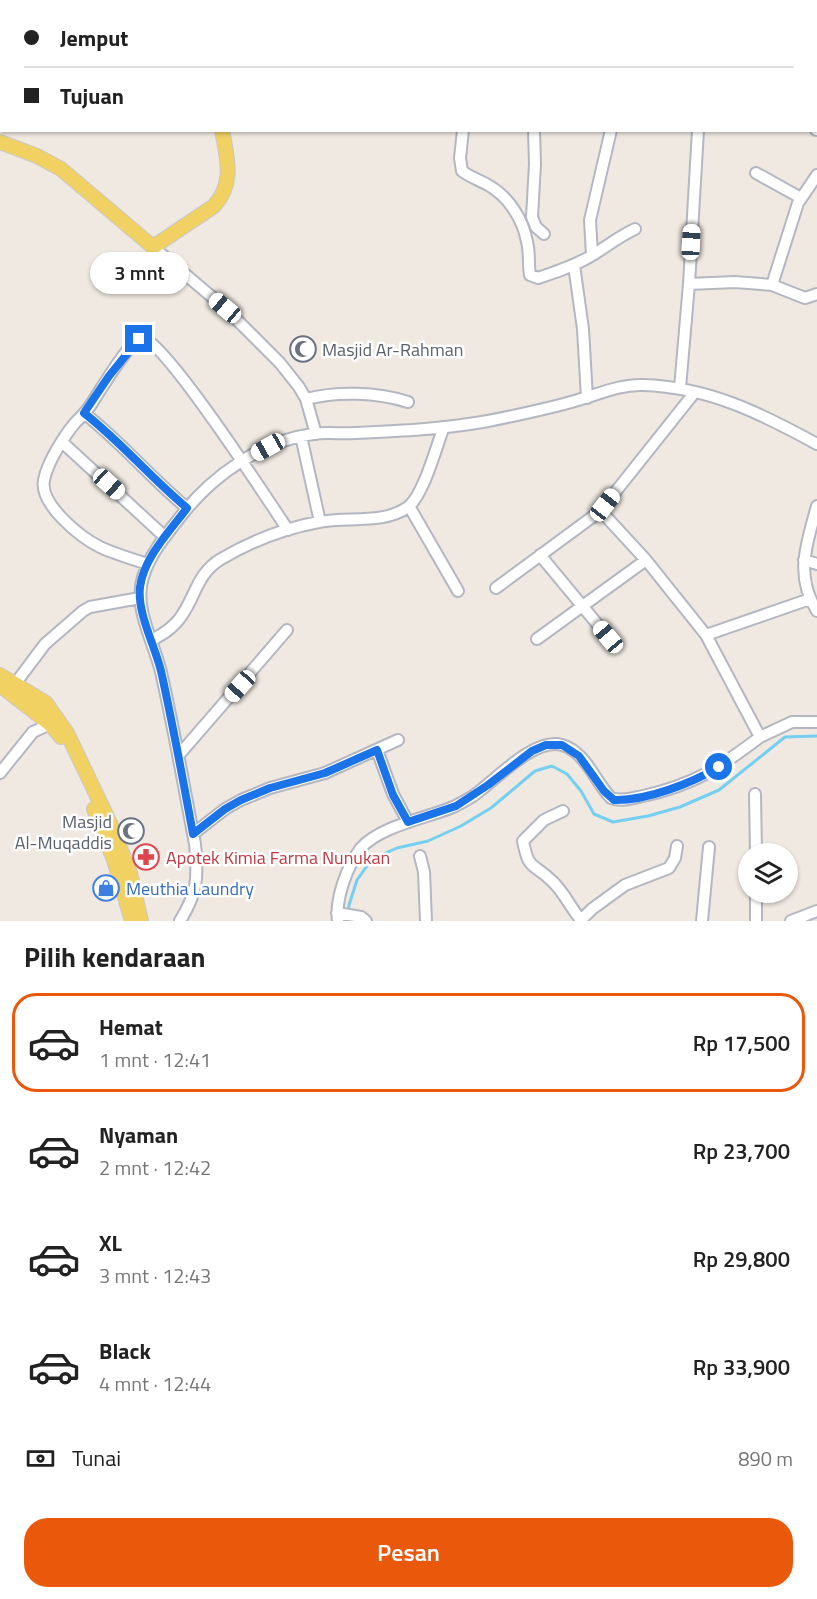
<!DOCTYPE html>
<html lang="id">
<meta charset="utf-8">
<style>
body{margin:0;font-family:"Titillium Web",sans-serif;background:#f2f2f2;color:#222;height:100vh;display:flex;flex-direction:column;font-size:22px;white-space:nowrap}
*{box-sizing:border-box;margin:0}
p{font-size:20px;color:#767676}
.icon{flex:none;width:33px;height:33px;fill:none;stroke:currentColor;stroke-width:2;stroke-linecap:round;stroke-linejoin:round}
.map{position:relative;height:921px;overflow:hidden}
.panel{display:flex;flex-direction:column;background:#fff;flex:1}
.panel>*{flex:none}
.guide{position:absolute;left:0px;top:0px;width:818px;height:132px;box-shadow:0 2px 4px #0004;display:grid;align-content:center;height:132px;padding:0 24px;background:#fff}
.buttons{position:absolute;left:738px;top:843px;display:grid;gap:12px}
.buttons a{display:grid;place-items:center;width:60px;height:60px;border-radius:50%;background:#fff;box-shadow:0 2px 4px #0004;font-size:30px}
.end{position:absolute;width:27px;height:27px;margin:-14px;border:8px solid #1a73e8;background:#fff;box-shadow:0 0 0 3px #fff}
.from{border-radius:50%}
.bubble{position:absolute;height:42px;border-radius:21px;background:#fff;box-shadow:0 2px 4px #0004;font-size:20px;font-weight:600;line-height:42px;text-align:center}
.car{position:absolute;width:18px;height:36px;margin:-18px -9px;border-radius:8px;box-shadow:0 0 4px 2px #0007;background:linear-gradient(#fff 24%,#345 0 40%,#fff 0 76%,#345 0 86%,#fff 0)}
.guide b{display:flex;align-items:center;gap:21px;height:57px;font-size:22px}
.guide b+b{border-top:2px solid #e0e0e0}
.guide i{width:15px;height:15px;background:#222}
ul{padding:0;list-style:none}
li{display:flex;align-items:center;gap:18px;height:99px;margin:0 12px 9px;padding:0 12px;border:3px solid transparent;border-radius:24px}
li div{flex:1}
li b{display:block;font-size:22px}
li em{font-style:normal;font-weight:600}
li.active{border-color:#ea580c}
li>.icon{width:54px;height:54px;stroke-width:1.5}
h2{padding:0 24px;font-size:27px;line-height:72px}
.pay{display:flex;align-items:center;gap:15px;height:66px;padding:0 24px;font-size:22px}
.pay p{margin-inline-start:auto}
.button{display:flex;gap:12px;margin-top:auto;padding:12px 24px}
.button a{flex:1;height:69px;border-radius:24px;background:#ea580c;color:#fff;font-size:24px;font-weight:600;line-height:69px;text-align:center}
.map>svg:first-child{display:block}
</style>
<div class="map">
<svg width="817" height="921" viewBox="0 0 817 921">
<rect width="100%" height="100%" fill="#efe9e1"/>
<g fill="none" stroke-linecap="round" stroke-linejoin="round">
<path stroke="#75cff0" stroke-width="3" d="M348,921l1,-16 8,-25 15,-21 25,-11 31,-7 33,-15 30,-18 44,-37 17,-5 15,8 14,17 13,23 19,8 35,-6 32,-9 39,-17 66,-53 32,-1"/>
<g stroke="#b4b7c1" stroke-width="14">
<path id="minor" d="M396,0l1,2
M572,0l1,2
M742,0l5,2
M526,2l11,-2
M636,2l1,-2
M700,2v-2
M792,2l1,-2
M816,90l1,-1
M463,130l-3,28 2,13c8,6 17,9 26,14 20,11 35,34 39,57 3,11 1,22 3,33l8,3c18,-6 36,-12 53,-22 15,-9 27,-19 44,-27
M534,130l1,34 -3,53 4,10 8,7
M816,130h1
M756,173l45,25
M153,247l72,61 55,55 19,24 7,12 10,35
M592,255l-2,-35 21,-90
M574,265l9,64 4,69
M689,284l46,-2 37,3 33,13 12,-4
M772,285l26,-82 19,-28
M680,388l9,-104 9,-154
M306,399c31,-8 71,-7 102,3
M84,413c37,29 67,65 103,95
M301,436l19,86
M62,442l103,95
M409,506l49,85
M817,506c-10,37 -23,69 0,105
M540,555l68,82
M804,560l13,4
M148,564c-16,-5 -33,-10 -48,-17 -20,-10 -61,-43 -56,-67 3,-17 20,-44 31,-57 5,-5 11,-11 15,-17 11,-16 36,-61 52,-69 25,7 126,163 146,193
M496,588l99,-73 10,-10 90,-113
M706,635l104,-36
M537,639l109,-79
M152,640c11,-6 21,-12 28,-22 16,-21 16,-44 41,-59 29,-17 64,-31 98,-37 28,-6 64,3 89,-15 15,-11 28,-59 35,-78
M15,684l30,-40 38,-33 7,-4 50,-9
M760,737l32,-15h25
M377,750l16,44 15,28
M178,756l109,-126
M0,773l33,-41 17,-8
M755,794l1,60
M563,811l-19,9 -21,21c6,31 10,21 29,40 12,11 18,26 29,39
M193,834l32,-25 16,-9 29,-12 55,-15 73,-33
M420,856l4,16 2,49
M756,892v29
M337,913l24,4 5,4
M180,921c18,-29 18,-44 15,-77 -11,-57 -21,-115 -34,-172 -7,-30 -28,-64 -18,-95 7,-23 23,-42 38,-61 31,-40 80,-75 132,-82 14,-2 28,0 42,-1 44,-2 89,-4 133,-12 30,-6 60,-12 90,-21 21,-6 43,-16 65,-15 66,2 117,28 174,59
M338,921c-3,-22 9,-55 23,-73 19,-22 66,-30 92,-41 7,-3 13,-7 20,-11 22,-15 61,-59 89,-51 24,7 33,37 49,53 10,4 22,0 32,-2 51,-11 76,-28 117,-59l-54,-102 -60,-75 -46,-50
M580,921l12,-12 33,-24 44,-17 6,-10 2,-12
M702,921l7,-74
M791,921l26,-10"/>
</g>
<g stroke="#c9c9c9" stroke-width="16">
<path id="major" d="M234,2v-2
M0,142l37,14 24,13 92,78 61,-41c21,-23 13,-48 8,-76
M0,675l46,28 21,30 43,90 20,50 11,48
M1,686l49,38 11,13
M94,809l20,51 18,61"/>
</g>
<use href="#minor" stroke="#fff" stroke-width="10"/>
<use href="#major" stroke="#f2d163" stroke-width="14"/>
</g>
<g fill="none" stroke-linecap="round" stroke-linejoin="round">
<path stroke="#1a73e8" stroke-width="8" d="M139,339l-30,37 -25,37c37,29 67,65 103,95 -17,23 -43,49 -47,79 -3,26 15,59 21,84 12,54 22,109 32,163l32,-25 16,-9 29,-12 55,-15 52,-23 16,45 15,27 48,-16 32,-21 44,-34 14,-6h16l17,11 25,35 10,9c32,1 78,-17 105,-33"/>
</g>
<defs>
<g id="mosque-ring" transform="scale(1.35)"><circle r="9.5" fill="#fff" stroke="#6b7280" stroke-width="1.5"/><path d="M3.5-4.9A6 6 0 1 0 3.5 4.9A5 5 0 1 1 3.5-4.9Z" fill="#6b7280"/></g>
<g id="pharmacy-ring" transform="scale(1.35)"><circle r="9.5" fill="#fff" stroke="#e0444e" stroke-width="1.5"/><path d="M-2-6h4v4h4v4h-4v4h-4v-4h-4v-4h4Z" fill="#e0444e"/></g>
<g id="shop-ring" transform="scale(1.35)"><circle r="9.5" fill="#fff" stroke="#3f7fe0" stroke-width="1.5"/><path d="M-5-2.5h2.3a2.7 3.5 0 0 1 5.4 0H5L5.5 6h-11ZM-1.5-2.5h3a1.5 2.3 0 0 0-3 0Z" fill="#3f7fe0"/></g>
</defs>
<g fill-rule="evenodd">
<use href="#mosque-ring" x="303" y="349"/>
<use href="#mosque-ring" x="131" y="831"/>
<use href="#pharmacy-ring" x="146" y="857"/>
<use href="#shop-ring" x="106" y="888"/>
</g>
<g text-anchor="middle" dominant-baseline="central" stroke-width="5" stroke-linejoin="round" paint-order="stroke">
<g font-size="18" fill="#5b616d" stroke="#fff" text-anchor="start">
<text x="322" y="349">Masjid Ar-Rahman</text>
<text x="112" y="821" text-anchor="end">Masjid<tspan x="112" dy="21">Al-Muqaddis</tspan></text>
</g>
<g font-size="18" fill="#be3a42" stroke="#fff" text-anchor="start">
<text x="166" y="857">Apotek Kimia Farma Nunukan</text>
</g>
<g font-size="18" fill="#366cbe" stroke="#fff" text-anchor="start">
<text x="126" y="888">Meuthia Laundry</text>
</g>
</g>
</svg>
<div class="buttons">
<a><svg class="icon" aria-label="layers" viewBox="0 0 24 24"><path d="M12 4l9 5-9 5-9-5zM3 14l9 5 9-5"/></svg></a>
</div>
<i class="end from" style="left:719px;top:767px"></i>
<i class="end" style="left:139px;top:339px"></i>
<div class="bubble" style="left:90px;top:252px;width:99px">3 mnt</div>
<i class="car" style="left:691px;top:242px;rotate:3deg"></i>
<i class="car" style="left:225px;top:308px;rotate:310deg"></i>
<i class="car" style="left:268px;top:447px;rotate:241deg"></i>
<i class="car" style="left:109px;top:484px;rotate:132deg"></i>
<i class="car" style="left:605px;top:505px;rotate:38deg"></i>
<i class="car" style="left:608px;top:637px;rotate:320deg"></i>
<i class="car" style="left:240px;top:686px;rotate:222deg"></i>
<div class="guide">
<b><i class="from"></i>Jemput</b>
<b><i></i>Tujuan</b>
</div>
</div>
<section class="panel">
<h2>Pilih kendaraan</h2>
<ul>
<li class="active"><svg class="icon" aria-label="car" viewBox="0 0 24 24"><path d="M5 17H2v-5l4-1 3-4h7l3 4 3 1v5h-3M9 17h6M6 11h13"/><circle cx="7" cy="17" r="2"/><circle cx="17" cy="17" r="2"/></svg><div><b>Hemat</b><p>1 mnt · 12:41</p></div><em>Rp 17,500</em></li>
<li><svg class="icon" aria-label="car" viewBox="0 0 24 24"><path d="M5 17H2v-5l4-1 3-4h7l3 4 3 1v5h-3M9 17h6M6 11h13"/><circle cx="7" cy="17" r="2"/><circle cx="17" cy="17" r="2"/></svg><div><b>Nyaman</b><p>2 mnt · 12:42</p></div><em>Rp 23,700</em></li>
<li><svg class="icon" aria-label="car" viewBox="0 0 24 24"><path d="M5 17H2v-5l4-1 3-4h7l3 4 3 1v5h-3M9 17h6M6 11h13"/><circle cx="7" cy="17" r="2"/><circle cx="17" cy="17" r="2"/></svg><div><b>XL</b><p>3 mnt · 12:43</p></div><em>Rp 29,800</em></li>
<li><svg class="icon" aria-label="car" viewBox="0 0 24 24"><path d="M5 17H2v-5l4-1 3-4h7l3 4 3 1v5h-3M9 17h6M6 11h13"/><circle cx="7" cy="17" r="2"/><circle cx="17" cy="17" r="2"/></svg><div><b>Black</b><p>4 mnt · 12:44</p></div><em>Rp 33,900</em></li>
</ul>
<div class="pay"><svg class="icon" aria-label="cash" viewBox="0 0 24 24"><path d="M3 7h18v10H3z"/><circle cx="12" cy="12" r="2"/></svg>Tunai<p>890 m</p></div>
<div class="button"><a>Pesan</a></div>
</section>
